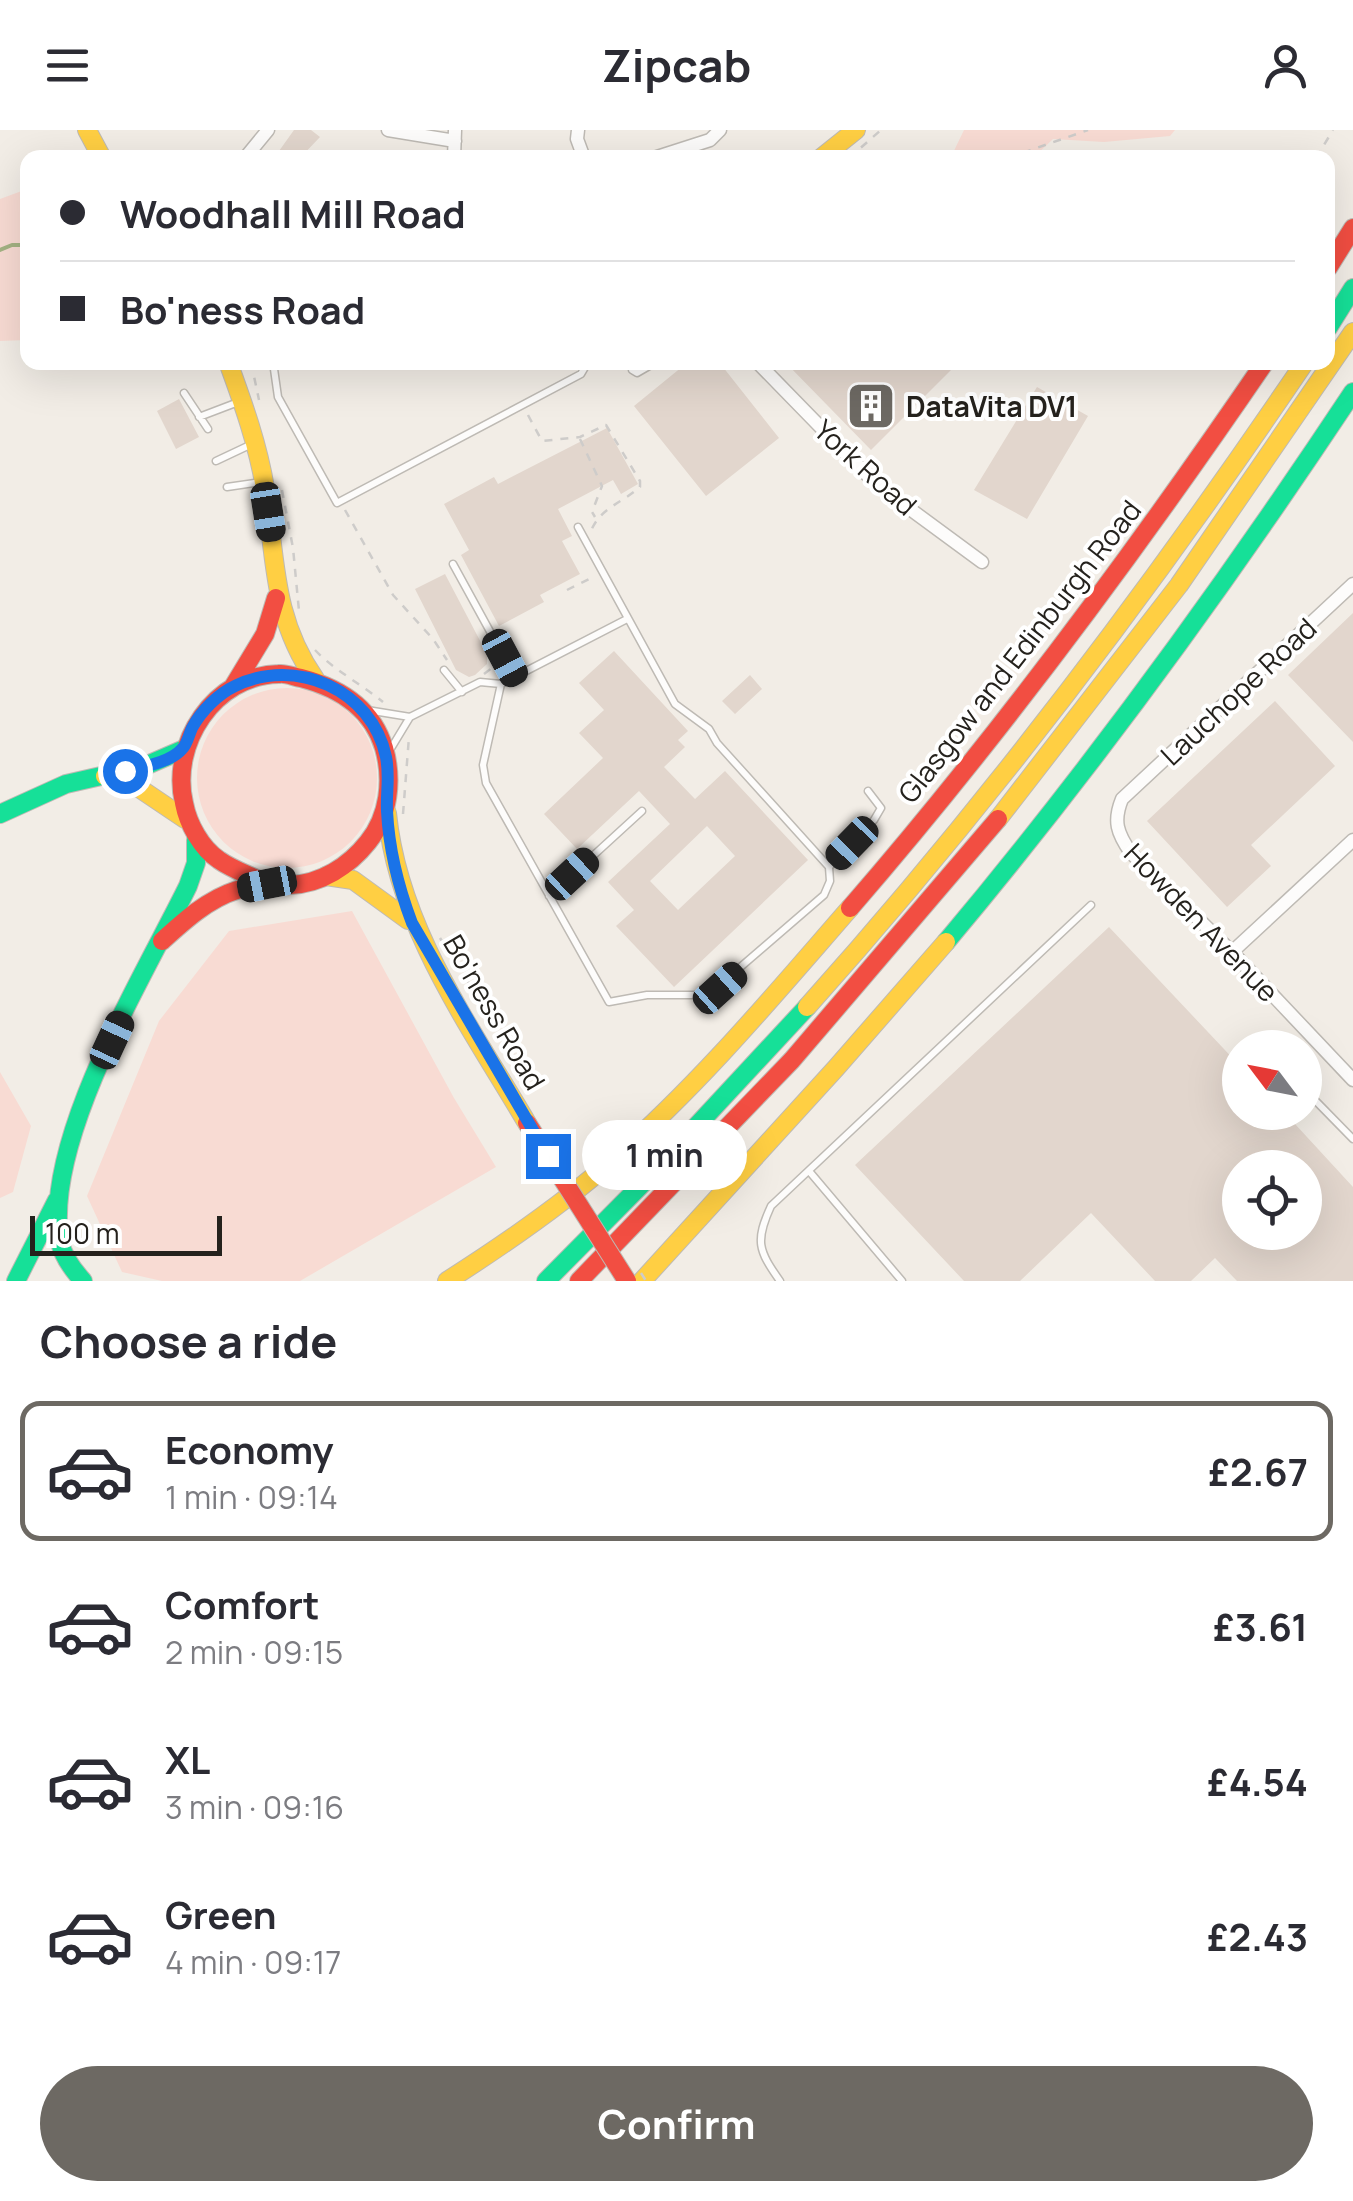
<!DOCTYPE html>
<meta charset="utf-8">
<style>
body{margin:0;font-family:Manrope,sans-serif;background:#f7f7f7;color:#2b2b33;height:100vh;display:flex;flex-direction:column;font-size:38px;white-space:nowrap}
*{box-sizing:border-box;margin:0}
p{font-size:32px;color:#7c7c81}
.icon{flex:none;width:55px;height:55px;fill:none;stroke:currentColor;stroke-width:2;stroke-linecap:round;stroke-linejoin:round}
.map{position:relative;height:1151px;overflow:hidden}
.sheet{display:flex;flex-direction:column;background:#fff;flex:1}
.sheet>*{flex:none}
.top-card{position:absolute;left:20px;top:20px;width:1315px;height:220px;border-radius:20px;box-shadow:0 10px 40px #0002;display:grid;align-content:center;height:220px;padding:0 40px;background:#fff}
.needle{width:65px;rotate:302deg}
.fabs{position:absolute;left:1222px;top:900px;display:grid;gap:20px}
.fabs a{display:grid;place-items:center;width:100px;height:100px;border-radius:50%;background:#fff;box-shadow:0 10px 40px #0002;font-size:50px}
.scale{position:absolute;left:30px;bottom:25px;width:192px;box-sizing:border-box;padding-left:10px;border:5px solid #25221d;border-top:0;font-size:28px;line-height:35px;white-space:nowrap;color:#25221d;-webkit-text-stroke:8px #fff;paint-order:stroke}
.end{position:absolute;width:45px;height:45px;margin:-22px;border:12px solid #1a73e8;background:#fff;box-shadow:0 0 0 5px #fff}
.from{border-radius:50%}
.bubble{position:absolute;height:70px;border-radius:35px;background:#fff;box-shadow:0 10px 40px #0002;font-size:32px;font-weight:700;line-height:70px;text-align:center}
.car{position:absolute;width:30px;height:60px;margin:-30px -15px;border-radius:12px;box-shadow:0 0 8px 2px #0007;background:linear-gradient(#222 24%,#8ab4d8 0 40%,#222 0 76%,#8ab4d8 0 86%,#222 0)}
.top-card b{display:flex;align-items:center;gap:35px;height:95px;font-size:38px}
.top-card b+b{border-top:2px solid #e1e1e2}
.top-card i{width:25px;height:25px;background:#2b2b33}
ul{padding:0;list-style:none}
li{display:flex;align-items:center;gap:30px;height:140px;margin:0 20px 15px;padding:0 20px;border:5px solid transparent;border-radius:20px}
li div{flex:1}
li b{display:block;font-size:38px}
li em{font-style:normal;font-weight:700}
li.on{border-color:#6d6963}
li>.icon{width:90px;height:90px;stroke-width:1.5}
h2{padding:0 40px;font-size:45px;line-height:120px}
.action{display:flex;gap:20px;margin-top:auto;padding:20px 40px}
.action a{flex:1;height:115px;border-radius:60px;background:#6d6963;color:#fff;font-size:40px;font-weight:700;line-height:115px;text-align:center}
header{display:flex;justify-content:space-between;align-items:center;height:130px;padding:0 40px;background:#fff;font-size:45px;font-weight:700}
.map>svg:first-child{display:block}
</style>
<header><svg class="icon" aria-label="menu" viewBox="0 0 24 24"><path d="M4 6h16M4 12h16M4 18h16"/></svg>Zipcab<svg class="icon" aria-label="person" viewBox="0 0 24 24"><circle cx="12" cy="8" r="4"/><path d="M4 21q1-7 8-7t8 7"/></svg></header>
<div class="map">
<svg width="1353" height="1151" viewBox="0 0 1353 1151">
<rect width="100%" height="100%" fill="#f2ede6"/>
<path fill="#f8dbd3" d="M964,0h211l-5,6 -66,6 -51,-3 -19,18h-83z
M27,59v151l-27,1v-142z
M197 648a90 90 0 1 1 180 0a90 90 0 1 1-180 0Z
M352,781l102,187 42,69 -196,114h-138l-40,-9 -35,-76 72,-175 70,-90z
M0,942l31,54 -18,66 -13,6z"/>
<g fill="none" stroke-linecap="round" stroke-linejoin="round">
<path stroke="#a4b384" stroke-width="4" d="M0,120l12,-5h16"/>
</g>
<path fill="#e2d6cd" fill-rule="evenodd" d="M294,0h17l9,7 -20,21h-26z
M688,232h31l60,76 -73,58 -72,-90z
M785,232h174l-88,88z
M1037,257l51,29 -61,103 -53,-29z
M179,269l20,38 -23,12 -19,-38z
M607,298l31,56 -17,10 -8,-14 -55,29 14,27 -10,5 18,33 -40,21 4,7 -45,24 -38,-71 8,-5 -25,-46 50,-27 4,7z
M445,444l42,80v10l-12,11 -6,2 -13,-7 -41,-81z
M1353,483v129l-65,-67z
M614,521l74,80 -10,9 7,7 -21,20 31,32 30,-28 83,89 -134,127 -58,-61 18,-16 -26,-28 62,-58 -31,-33 -62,58 -33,-35 59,-56 -24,-25 25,-23 -25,-27zM707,696l28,30 -57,54 -28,-29z
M750,545l12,14 -27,25 -13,-13z
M1275,571l60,65 -84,79 20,21 -44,41 -80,-86z
M1109,797l131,139v46h44l69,75v94h-116l-22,-23 -24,23h-36l-64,-68 -71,68h-56l-109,-116zM1240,1038h65v64h-65z"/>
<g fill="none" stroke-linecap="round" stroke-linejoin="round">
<g stroke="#bebab4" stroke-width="9">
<path id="lane" d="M273,232l5,35 59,106 244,-129 7,-12
M632,232v8l5,3 19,-11
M184,263l24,36
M199,287l42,-16
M216,331l36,-17
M227,357l34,-5
M453,434l62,113
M444,540l18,22
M501,554l-18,81 3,18 123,219 38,-7h61l116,-100 6,-14 -1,-14 -112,-124 -8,-14 -34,-25 -97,-177
M367,580l43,7 70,-35 21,2 126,-65
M390,620l20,-33
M829,737l45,-47 7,-12 -13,-17
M549,766l93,-85
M1305,960l48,49
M809,1041l93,110
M780,1151c-22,-31 -25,-40 -9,-75l320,-301"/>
</g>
<g stroke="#bebab4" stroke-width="15">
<path id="street" d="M388,0l67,11
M578,0l-1,9 7,19
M245,28l23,-28
M454,28l1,-28
M654,28l56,-18 10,-10
M757,232l119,122 106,78
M1353,454l-231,215c-9,22 -5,34 9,54l101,99 121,128
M1232,822l121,-112"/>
</g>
<g stroke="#bebab4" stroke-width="20">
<path id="fast" d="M1328,198l25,-40
M0,684l66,-30 79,-18 37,-16
M946,812c147,-175 281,-360 407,-550
M16,1151l41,-81
M83,1151c-10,-11 -20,-24 -23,-39 -18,-100 84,-266 128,-356l8,-23v-23
M546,1151l105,-106 156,-168"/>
</g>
<g stroke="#bebab4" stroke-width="20">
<path id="slow" d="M87,0l15,28
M821,28l35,-28
M228,232c15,41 30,83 37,126 11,71 7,129 50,191
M105,646l34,12 46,31
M387,683c11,114 83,213 140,310
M998,689l181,-234 174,-253
M326,746l27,4 55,40
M807,877c182,-203 345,-419 498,-645
M447,1151c58,-37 115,-76 167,-122 87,-76 161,-165 236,-251
M642,1151l194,-213 110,-126"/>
</g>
<g stroke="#bebab4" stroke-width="20">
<path id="jam" d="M1328,138l25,-40
M233,557l32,-53 11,-36
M850,778c150,-173 286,-357 415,-546
M162,811c22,-20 46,-42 75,-51 17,-5 36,-3 53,-5 31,-1 59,-19 78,-43 21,-26 25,-62 16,-94 -12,-40 -44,-60 -83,-70 -7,-1 -15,-5 -22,-4 -65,1 -109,70 -95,129 4,21 17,45 35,57 14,10 33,16 48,24
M579,1151l213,-221 206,-241"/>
</g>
<path stroke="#ceccca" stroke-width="2.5" stroke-dasharray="8 8" stroke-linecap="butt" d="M849,28l32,-28
M1008,28l80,-28
M1316,28l17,-28
M251,232l8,38
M528,285l14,26 38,-4 26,-12 34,56v6c-18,16 -40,21 -49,44
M580,309l22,47 -10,26 3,5
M282,360l11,58 6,63
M345,380l48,85 40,44 14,21
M567,460l26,-13
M315,520c19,20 46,34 68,52
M484,544l13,-10
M403,684l6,-77
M440,808l61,95 14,37"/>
<use href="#lane" stroke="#fdfcfb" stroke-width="6"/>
<use href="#street" stroke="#fdfcfb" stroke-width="12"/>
<use href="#fast" stroke="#16e098" stroke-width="18"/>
<use href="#slow" stroke="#ffcf43" stroke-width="18"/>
<use href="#jam" stroke="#f24e42" stroke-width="18"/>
<g stroke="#bebab4" stroke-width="20" stroke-linecap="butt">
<path id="jam-bridge" d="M527,993l100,158"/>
</g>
<path stroke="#ceccca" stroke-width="2.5" stroke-dasharray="8 8" stroke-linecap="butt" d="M641,1143l5,8"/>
<use href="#jam-bridge" stroke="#f24e42" stroke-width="18"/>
</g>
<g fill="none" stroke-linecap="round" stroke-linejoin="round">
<path stroke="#1a73e8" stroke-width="12" d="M125,641c16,-4 45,-8 57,-22 5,-4 7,-15 10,-21 9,-17 26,-34 43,-42 61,-30 137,4 151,71 4,19 0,36 1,54 2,40 11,75 25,112l136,233"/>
</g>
<defs>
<g id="building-square" transform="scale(2.5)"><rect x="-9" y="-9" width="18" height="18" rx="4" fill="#6d6963" stroke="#fff"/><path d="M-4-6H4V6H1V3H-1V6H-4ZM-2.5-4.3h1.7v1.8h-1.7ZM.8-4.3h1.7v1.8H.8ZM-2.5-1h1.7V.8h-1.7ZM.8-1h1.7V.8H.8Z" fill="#fff"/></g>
</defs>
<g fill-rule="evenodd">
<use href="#building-square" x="871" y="276"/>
</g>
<g text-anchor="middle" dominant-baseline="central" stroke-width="8" stroke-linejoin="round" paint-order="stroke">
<g font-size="28" font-weight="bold" fill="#25221d" stroke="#fff" text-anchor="start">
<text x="906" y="276">DataVita DV1</text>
</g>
<g font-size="28" fill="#25221d" stroke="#fff">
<text transform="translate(866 337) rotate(42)">York Road</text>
<text transform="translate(1019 521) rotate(-52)">Glasgow and Edinburgh Road</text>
<text transform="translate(1238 561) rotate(-43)">Lauchope Road</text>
<text transform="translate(1202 792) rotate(46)">Howden Avenue</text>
<text transform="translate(495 882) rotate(60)">Bo'ness Road</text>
</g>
</g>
</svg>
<div class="fabs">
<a><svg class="needle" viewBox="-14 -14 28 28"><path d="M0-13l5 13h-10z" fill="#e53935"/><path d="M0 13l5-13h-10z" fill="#7c7c81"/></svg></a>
<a><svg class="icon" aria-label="locate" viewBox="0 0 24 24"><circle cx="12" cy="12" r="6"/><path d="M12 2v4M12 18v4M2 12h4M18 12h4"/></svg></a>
</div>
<div class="scale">100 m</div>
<i class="end from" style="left:125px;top:641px"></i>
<i class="end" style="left:548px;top:1026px"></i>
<div class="bubble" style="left:582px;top:990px;width:165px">1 min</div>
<i class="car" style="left:268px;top:382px;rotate:171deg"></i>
<i class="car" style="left:505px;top:528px;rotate:152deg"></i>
<i class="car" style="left:852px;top:713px;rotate:224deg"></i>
<i class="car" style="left:572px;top:744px;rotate:47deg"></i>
<i class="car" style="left:267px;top:754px;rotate:259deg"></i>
<i class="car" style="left:720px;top:858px;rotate:48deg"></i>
<i class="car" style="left:112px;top:910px;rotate:25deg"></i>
<div class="top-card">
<b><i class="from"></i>Woodhall Mill Road</b>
<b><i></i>Bo'ness Road</b>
</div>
</div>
<section class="sheet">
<h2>Choose a ride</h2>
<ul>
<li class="on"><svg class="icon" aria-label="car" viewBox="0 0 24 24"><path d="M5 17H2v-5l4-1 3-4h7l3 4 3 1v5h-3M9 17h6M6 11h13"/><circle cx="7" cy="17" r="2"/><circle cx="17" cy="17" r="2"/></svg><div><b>Economy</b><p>1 min · 09:14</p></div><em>£2.67</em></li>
<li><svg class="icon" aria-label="car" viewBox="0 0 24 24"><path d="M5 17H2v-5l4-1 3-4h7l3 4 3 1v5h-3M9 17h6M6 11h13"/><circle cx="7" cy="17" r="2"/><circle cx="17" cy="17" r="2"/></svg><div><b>Comfort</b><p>2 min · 09:15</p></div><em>£3.61</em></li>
<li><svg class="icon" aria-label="car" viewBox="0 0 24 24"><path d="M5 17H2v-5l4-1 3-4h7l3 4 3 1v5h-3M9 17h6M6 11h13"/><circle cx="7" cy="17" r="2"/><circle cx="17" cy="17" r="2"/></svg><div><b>XL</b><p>3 min · 09:16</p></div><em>£4.54</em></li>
<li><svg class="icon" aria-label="car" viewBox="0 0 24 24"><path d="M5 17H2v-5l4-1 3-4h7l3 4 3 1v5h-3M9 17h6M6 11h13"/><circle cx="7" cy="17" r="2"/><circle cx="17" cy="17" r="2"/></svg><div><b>Green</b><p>4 min · 09:17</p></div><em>£2.43</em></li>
</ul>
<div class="action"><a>Confirm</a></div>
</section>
